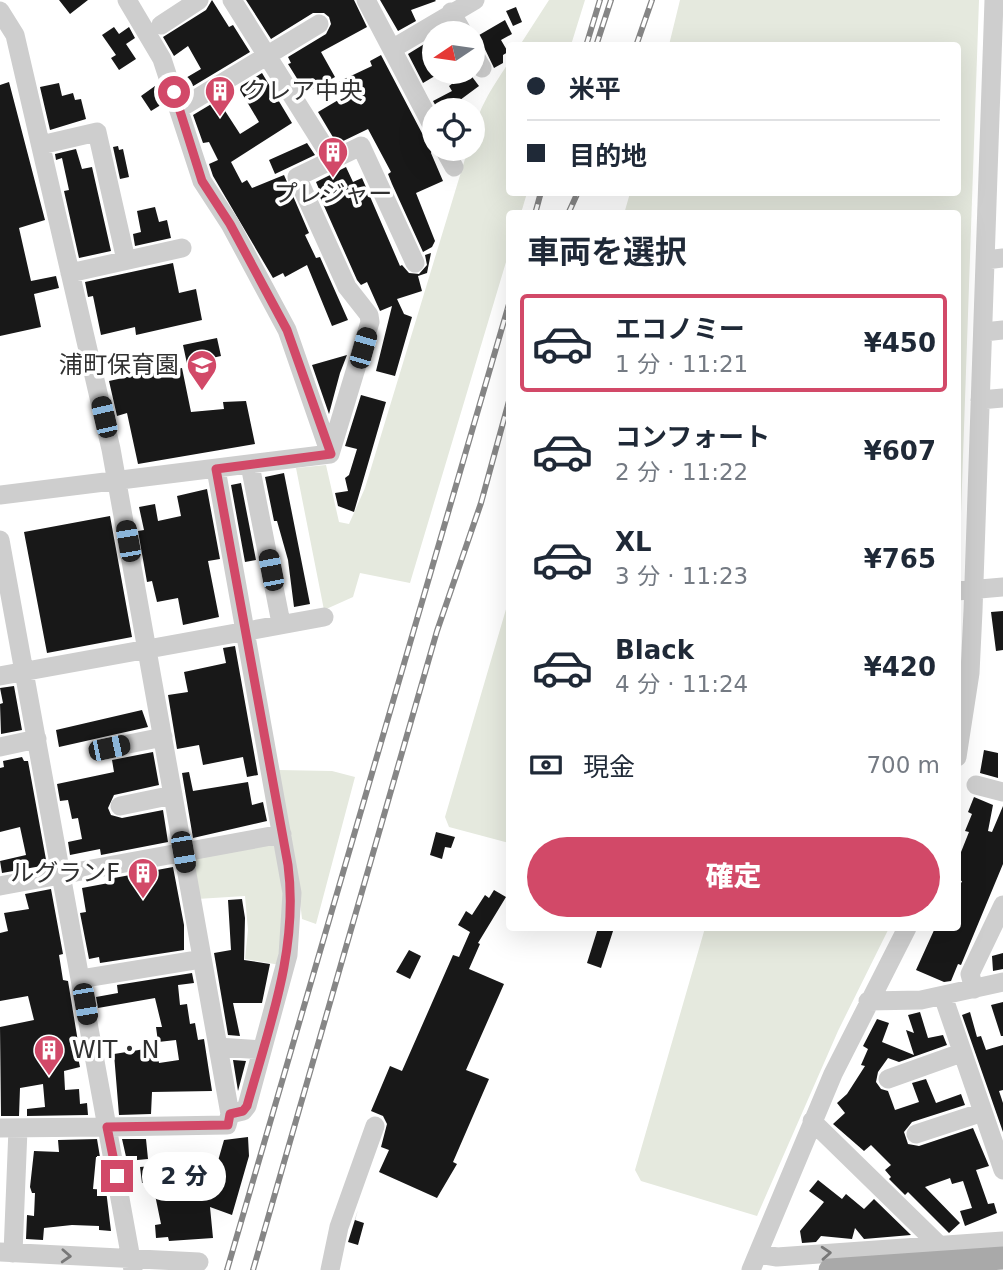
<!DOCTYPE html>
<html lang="ja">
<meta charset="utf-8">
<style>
body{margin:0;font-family:"DejaVu Sans","Noto Sans JP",sans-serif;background:#f2f2f3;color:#1f2937;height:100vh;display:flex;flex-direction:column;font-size:26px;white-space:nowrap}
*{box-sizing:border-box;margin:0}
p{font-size:23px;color:#747a83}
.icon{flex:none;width:38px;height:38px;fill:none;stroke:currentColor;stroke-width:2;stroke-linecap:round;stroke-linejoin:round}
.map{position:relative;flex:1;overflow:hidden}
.side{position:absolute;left:506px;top:210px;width:455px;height:721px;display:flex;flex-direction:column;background:#fff;border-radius:7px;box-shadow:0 7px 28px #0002}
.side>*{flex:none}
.guide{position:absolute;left:506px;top:42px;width:455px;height:154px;border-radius:7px;box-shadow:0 7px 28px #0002;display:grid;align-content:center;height:154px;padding:0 21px;background:#fff}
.needle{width:46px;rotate:257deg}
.controls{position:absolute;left:422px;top:21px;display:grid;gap:14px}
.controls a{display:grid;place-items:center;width:63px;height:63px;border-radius:50%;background:#fff;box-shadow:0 7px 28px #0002;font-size:35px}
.end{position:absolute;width:32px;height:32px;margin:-16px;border:9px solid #d24968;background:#fff;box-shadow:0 0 0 4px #fff}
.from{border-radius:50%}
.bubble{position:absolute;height:49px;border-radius:24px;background:#fff;box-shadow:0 7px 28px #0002;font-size:23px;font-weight:800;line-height:49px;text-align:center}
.car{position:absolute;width:21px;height:42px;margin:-21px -10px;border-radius:9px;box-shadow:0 0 5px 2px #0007;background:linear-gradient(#222 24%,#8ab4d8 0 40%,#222 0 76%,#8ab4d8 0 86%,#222 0)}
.guide b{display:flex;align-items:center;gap:24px;height:66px;font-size:26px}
.guide b+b{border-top:2px solid #e0e1e3}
.guide i{width:18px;height:18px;background:#1f2937}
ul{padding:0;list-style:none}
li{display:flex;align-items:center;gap:21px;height:98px;margin:0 14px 10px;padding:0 7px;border:4px solid transparent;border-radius:7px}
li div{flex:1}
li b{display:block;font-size:26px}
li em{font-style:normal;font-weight:800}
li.current{border-color:#d24968}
li>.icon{width:63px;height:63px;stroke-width:1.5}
h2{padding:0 21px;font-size:32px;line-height:84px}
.pay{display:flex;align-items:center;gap:18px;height:77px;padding:0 21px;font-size:26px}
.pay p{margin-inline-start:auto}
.cta{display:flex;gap:14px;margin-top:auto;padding:14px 21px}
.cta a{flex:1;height:80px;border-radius:42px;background:#d24968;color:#fff;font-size:28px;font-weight:800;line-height:80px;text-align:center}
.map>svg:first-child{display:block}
</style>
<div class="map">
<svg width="1003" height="1270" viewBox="0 0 1003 1270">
<rect width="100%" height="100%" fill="#fff"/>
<path fill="#e5e9de" d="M549,0h36l-14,45h-51z
M680,0h299l-22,628v-414h-333l6,-21 327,-1v-146l-288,-1z
M509,62v130l18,1 -6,20 -12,1v38l-99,331 -50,-10 -7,24 -29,13 -28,-142 30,-3 13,57 10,2 16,-36 103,-339h4c1,-35 19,-59 37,-87z
M509,599v244l-60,-16 -4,-10z
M278,770l54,1 23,6 -39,147 -14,-5 -5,-45z
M273,843c16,38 10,81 7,122l-35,-6 3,-29 -3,-34 -48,3 -4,-42z
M705,928h184l-51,103 -81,185 -116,-35 -6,-11z"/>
<path fill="#181818" d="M59,0h29l-18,14z
M212,0l17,27 4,-2 17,27 -60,36 -6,-9 17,-10 -13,-23 -14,10 -11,-19 43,-27z
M246,0h108l13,27 -46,25 14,25 -29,16 -18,-29 3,-1 -3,-6 38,-23 5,-10 -2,-7 -5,-4h-11l-42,26z
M380,0h55l1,1 -25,9 5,11 -18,10z
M516,7l6,15 -9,4 -7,-15z
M505,20l7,14 -11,6 7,12 -5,3v8l-9,5 -11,-23 -9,-7z
M114,27l5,7 10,-7 6,11 -9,6 10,15 -17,11 -8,-12 5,-3 -14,-20z
M434,38v34l6,1 -17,10 -15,-29z
M381,55l42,80 11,6 -3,12 12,28 -27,12 19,48 -3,6 -9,5 -31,-68 -4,-10 3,-2 -23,-43 -31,15 -19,-32 27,-16 -7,-14 34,-16 -2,-5z
M262,73l30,50 -61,39 11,21 5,-3 5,8 32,-13 25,58 -4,2 11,23 4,-1 28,63 -16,6 -25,-61 -22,12 -2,-4 -10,5 -60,-102 -4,-12 9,-4 -9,-18 -6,1 -10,-28 25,-15 22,34 19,-12 -19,-32 1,-4z
M466,74h4l9,12 -23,17 4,7h-22l-5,-9 19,-10 -3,-5z
M9,82l36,138 -26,8 12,53 25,-5 3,12 -25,6 7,33 -41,9v-251z
M59,83l3,13 11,-3 2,7 6,-1 5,20 -36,11 -10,-43z
M155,86l9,17 -13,8 -10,-15z
M307,143l8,12 -40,19 -6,-14z
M118,146l1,4 4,-1 6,28 -9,2 -7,-32z
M76,149l6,20 10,-2 19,84 -32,7 -15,-67 5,-1 -7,-32 -6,2 -1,-6z
M346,167l7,15 9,-4 38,88 2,-1 7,8 10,1 8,-9 -2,-10 6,-2 -4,20 -9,3 4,15 -25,8 7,15 8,3 -17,59 -19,-5 16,-65 -12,5 -13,-29 -6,3 -4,-5 -37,-83 2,-1 -6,-14z
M155,207l4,15 8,-2 4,18 -36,8 -2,-12 8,-2 -4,-21z
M173,263l6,30 17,-4 6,31 -66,15 -1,-8 -34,8 -8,-39 -5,1 -3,-15z
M217,338l4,18 -18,4 2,9 -16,4 -6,-28z
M149,353l4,20 29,-5 9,44 33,-3 -1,-7 23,-1 9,43 -117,20 -11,-51 -10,3 -8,-35 32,-7 -4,-18z
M347,355l-7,18 -11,41 -17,-49z
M361,395l25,7 -32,110 -16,-6 -3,-13 13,-2 -3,-13 4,-3 8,-26 -12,-3z
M284,473l26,131 -16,3 -6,-47 -11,-39h-3l-9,-44z
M241,483l15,77 -11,2 -14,-77z
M207,489l13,70 -12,2 11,56 -36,8 -5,-27 -21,4 -5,-21 -5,1 -9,-51 6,-1 -5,-23 16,-3 3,17 23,-5 -4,-20z
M110,516l22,121 -85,16 -23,-121z
M1003,611v39l-7,1 -5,-39z
M235,646l23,129 -11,2 -4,-20 -40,8 -4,-20 -22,4 -9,-54 20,-3 -4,-20 42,-9 -3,-15z
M14,686l8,44 -21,4 -1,-30 3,-1 -3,-15z
M142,710l6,17 -89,20 -3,-17z
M984,750l14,3v25l-18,-5z
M153,752l6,33 -45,10 -6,13 3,7 11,3 41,-8 5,32 -67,13 -1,-6 -30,6 -2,-13 14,-3 -4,-21 -6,1 -4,-19 -8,1 -3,-17 57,-12 -2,-12z
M22,757l2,4h4l19,104 -45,8 -2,-12 26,-6 -6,-28 -20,5v-64l4,-1 -1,-6z
M189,772l4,19 55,-9 4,23 11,-3 4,19 -74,17 -11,-65z
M974,797l19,8 -5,26 4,1 11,-26v58l-42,101 -3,-1 -7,17 -7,1 -28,-12 19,-42h22v-36l5,-11 -5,-1v-18l12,-30 -4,-1 7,-17 -4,-2z
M436,832l19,5 -4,11 -6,-1 -3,12 -12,-4z
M173,867l11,58v25l-84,13 -1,-6 -10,2 -9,-46 6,-1 -4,-24 32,-6v-4z
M51,889l12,65 -4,1 4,25 5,1 11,67h-3l4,19 -16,4 1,19 14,-1 1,15 7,-1 1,12 -61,1v-7l18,-2 -2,-23 -23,4 -1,28h-18l-1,-89 34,-7 -6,-24 -28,5v-68l8,-2 -4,-18 25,-4 -4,-15z
M494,890l12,7 -28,46 2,1 -11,25 35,15 -38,86 23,9 -36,83 4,2 -20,34 -58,-26 10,-22 -8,-3 6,-23 -4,-8 -12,-5 19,-45 12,5 51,-116 6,2 11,-25 -12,-7 8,-14 6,4 13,-20 4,3z
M242,899l3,19 -1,42 26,4 -8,39h-29l7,33 -12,-1 -14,-82 17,-3 -3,-50z
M598,928h16l-13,40 -14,-5z
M409,950l12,6 -11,23 -14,-7z
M1003,953v16l-10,2 -1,-15z
M192,973l2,10 -16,2 2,20 7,-1 3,20 5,-1 3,17 6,-1 8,52 -60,1 -1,22 -32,1 -5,-61 31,-5 -1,-3 12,-2 3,19 20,-3 -3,-20 -18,2 -2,-15h6l-7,-29 -57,10 -2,-11 22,-4 -1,-8z
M1003,1002v34h-2l-10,-31z
M920,1012l8,26 15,-3 4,10 -48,17 -11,-4 -10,14 -2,10 5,7 7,2 7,19 24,-8 -7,-19 14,-4 10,24 25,-9 4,11 -53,17 -8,10 4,12 11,2 54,-18 16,38 -13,4 12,34 6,-1 3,10 -32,13 -5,-15 12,-3 -9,-27 -11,3 -2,-6 -25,9 35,36 -11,10 -41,-41 -3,3 -16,-16 2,-2 -6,-7 6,-5 -20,-20 -7,6 -31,-27 12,-11 -8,-10 10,-9 18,-28 -4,-1 7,-16 -5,-3 14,-27 12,4 -7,19 32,13 -8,-25 8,3 -6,-18z
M970,1012l7,25 4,-1 5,14 17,-5v45l-4,1 4,12v29l-41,-117z
M233,1060l13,1 -8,30z
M248,1137l1,19 -17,59 -22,-8 3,31 -44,3 -1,-4 -12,1 -1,-13 6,-1 -8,-39 10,-1 2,8 11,-2 2,8 31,-6 15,-52z
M97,1139l3,18h-4l-3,32 13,1 5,41 -12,-1v-4l-27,-1 -28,3 -1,12 -17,-1 1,-24 7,1 1,-23h-3l-2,-6 4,-36 25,1 -1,-12z
M122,1139h24l2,20 -21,2z
M152,1166l2,15 -12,2 -2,-16z
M818,1180l24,19 4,-5 18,15 10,-10 37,36 -47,4 -9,-11 -3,11 -31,-3 -5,6 -14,1 -2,-12 24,-29 -15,-11z
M358,1210l-3,10 9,3 -6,22 -10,-3z"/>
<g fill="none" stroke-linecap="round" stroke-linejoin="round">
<path stroke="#cecece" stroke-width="19" d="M127,0l35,59 40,122 28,43 57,106 43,124
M232,0l100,159
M366,0l68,129
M0,11l15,24 96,414 119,665 -3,11 -120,2 26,143
M451,12l12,21
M161,25l38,-25
M392,49l83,-49
M472,51l10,17
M179,109l140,-85
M41,145l56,-13 29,128
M444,149l10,18
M986,260l17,-2
M70,273l112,-25
M984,332l19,-2
M980,400l23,-2
M330,454l40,-132 -1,-7 -22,-28 -50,-110 64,-31 54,117
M250,465l31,158
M216,469l76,424 -4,62 -41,151 -4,5 -13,3
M0,495l330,-41
M0,540l107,587 -107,1
M957,591l46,-4
M0,676l324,-59
M0,747l37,-8
M109,748l54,-11
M957,757l13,-84 3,-62 21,-611
M976,785l27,7
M120,806l53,-11
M0,886l282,-52
M80,979l122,-20
M974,989l-4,-15 33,-69
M943,996l60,174
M868,1001l53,-1 82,-18
M218,1047l44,3
M888,1079l73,-26
M812,1121l128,125
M916,1134l67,-22
M0,1252l199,10
M13,1253l5,-124
M758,1254l19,3 226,-16
M330,1270l9,-43 36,-101
M751,1270l82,-196 74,-146"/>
<path stroke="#a9a9a9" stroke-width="23" d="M830,1270l173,-12"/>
<g stroke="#868686" stroke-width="6">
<path id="rail" d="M586,46l14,-46
M596,46l15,-46
M636,46l16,-46
M535,214l6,-22
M568,214l10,-22
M227,1270l282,-966
M253,1270l184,-639 44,-128 28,-102"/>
</g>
<use href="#rail" stroke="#fff" stroke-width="3.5" stroke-dasharray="10" stroke-linecap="butt"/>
</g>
<defs><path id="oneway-chevron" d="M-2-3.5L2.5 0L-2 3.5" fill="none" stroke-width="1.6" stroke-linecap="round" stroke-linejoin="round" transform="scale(1.75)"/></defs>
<g stroke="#787878">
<use href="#oneway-chevron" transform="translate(826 1253) rotate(-4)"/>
<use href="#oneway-chevron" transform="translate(66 1256) rotate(3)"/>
</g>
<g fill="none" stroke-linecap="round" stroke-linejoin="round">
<path stroke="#d24968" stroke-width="9" d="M117,1176l-10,-49 121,-2 2,-11 13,-3 4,-5c22,-79 52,-158 41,-241l-72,-396 115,-15 -44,-124 -57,-106 -28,-43 -28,-89"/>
</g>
<defs>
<g id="building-pin" transform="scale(1.575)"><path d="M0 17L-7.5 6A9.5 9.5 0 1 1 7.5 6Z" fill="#d24968" stroke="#fff"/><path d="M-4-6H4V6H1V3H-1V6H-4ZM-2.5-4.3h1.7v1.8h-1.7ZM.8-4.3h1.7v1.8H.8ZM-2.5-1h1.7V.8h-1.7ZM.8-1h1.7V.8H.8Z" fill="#fff"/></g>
<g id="school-pin" transform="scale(1.575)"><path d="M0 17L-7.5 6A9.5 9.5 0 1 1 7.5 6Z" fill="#d24968" stroke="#fff"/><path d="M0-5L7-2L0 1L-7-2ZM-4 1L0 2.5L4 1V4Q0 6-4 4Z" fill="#fff"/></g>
</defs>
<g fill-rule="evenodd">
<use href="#building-pin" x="220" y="91"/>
<use href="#building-pin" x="333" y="152"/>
<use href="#school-pin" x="202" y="365"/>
<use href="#building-pin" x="143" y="873"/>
<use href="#building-pin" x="49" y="1050"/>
</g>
<g text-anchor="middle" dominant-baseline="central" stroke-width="7" stroke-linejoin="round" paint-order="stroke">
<g font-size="24" fill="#313131" stroke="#fff" text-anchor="start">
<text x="243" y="91">クレア中央</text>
<text x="333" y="194" text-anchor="middle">プレジャー</text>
<text x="179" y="365" text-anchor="end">浦町保育園</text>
<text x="120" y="873" text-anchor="end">ルグランF</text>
<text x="72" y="1050">WIT・N</text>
</g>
</g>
</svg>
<div class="controls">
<a><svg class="needle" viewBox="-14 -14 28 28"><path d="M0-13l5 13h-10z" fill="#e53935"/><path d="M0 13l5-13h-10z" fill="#747a83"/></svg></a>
<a><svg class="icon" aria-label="locate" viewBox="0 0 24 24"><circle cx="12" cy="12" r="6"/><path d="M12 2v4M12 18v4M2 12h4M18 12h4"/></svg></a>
</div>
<i class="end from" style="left:174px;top:92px"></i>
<i class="end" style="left:117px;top:1176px"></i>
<div class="bubble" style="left:142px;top:1152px;width:84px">2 分</div>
<i class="car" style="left:363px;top:348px;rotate:16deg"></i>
<i class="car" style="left:104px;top:417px;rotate:347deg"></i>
<i class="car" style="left:128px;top:541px;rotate:350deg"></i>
<i class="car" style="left:271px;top:570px;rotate:349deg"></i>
<i class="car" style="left:109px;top:748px;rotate:78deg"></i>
<i class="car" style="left:183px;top:852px;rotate:170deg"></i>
<i class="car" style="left:85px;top:1004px;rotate:170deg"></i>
<div class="guide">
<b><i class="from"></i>米平</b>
<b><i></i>目的地</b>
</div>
<section class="side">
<h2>車両を選択</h2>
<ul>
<li class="current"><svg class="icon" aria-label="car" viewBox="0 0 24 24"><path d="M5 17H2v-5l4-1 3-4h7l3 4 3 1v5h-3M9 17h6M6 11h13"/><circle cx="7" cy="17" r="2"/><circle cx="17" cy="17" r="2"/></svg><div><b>エコノミー</b><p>1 分 · 11:21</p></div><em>¥450</em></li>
<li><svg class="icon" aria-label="car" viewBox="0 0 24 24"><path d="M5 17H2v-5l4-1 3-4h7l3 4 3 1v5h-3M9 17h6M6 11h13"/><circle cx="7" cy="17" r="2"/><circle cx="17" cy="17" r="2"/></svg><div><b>コンフォート</b><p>2 分 · 11:22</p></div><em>¥607</em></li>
<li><svg class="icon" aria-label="car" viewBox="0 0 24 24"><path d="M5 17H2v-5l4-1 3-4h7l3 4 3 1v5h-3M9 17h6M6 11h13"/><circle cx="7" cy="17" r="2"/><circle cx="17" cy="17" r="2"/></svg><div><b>XL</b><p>3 分 · 11:23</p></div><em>¥765</em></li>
<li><svg class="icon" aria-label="car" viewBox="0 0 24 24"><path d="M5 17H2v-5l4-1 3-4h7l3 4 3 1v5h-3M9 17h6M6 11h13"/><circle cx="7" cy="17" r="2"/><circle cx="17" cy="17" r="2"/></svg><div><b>Black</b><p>4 分 · 11:24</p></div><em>¥420</em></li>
</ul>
<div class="pay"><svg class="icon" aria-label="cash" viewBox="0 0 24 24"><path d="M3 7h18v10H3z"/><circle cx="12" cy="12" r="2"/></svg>現金<p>700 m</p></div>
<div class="cta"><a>確定</a></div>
</section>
</div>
